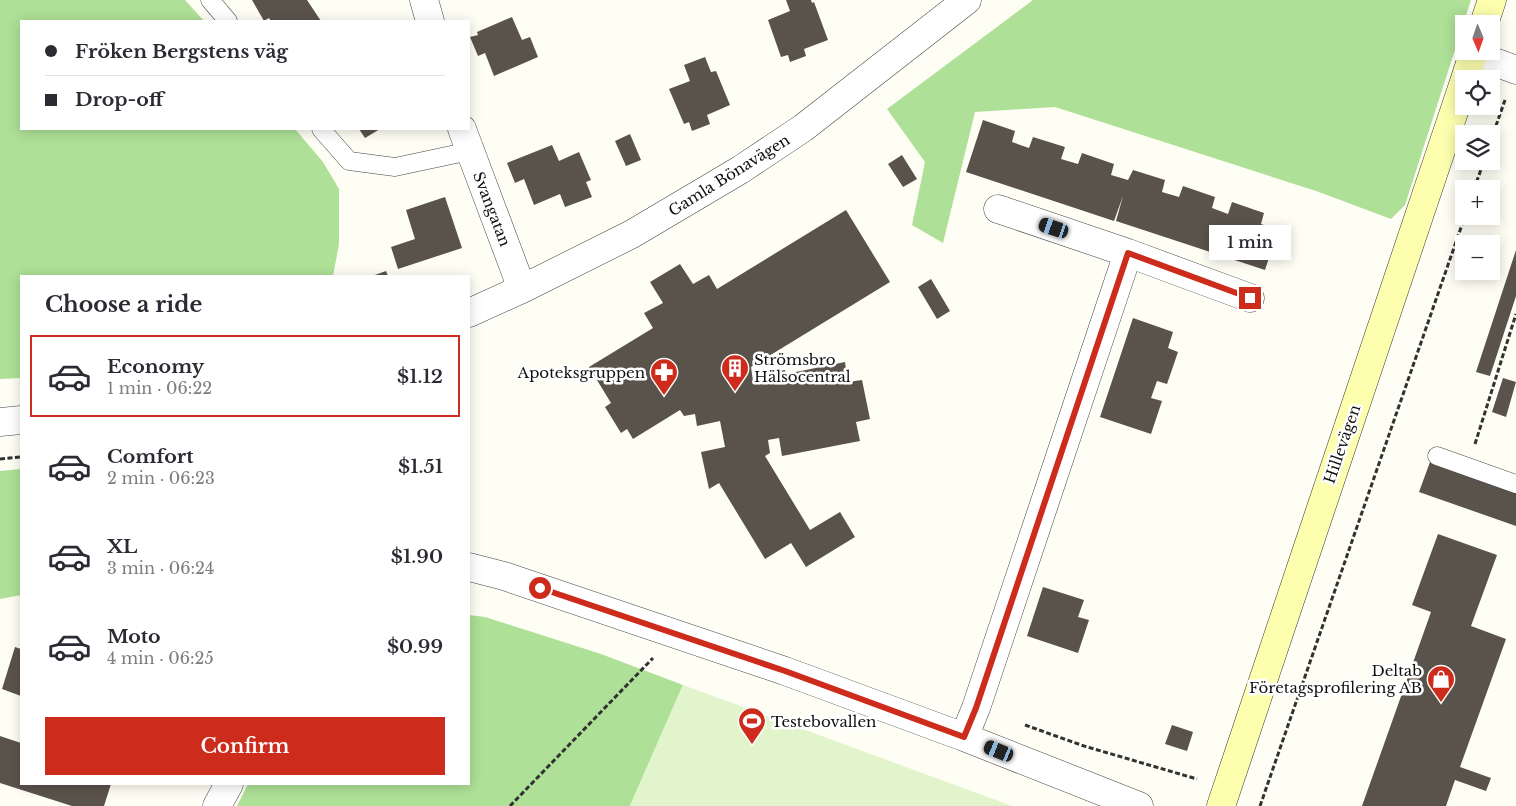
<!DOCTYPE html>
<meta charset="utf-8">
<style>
body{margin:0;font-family:"Libre Baskerville",serif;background:#f2f2f3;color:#2b2b33;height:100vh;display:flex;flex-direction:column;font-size:19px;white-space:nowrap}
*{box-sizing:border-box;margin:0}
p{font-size:16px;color:#7c7c81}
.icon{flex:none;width:28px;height:28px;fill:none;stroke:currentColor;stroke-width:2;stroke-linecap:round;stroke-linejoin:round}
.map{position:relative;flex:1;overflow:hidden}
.drawer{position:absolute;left:20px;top:275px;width:450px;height:510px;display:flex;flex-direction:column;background:#fff;border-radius:0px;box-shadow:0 2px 12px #0003}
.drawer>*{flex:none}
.hud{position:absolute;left:20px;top:20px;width:450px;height:110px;border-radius:0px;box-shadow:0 2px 12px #0003;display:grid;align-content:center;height:110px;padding:0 25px;background:#fff}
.needle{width:32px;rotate:178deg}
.controls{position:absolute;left:1455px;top:15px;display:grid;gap:10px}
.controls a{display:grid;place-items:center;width:45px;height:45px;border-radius:0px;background:#fff;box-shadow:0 2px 12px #0003;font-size:25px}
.end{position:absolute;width:22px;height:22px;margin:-11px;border:6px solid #cd2b1c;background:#fff;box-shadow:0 0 0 2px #fff}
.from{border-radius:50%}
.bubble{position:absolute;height:35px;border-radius:0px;background:#fff;box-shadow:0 2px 12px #0003;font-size:16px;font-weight:600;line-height:35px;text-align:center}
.car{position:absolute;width:15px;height:30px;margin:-15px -8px;border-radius:6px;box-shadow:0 0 4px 1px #0007;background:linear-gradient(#222 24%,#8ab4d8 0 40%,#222 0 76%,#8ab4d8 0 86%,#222 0)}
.hud b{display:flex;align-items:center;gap:18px;height:48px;font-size:19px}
.hud b+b{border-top:1px solid #e1e1e2}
.hud i{width:12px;height:12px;background:#2b2b33}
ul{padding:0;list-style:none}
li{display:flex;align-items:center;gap:15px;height:82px;margin:0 10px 8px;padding:0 15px;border:2px solid transparent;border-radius:0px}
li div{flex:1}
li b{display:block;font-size:19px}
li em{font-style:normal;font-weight:600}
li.selected{border-color:#cd2b1c}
li>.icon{width:45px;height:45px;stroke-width:1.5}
h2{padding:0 25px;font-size:22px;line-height:60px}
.cta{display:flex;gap:10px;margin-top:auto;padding:10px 25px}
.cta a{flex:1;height:58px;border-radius:0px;background:#cd2b1c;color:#fff;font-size:20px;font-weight:600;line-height:58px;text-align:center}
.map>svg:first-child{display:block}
</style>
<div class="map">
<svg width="1516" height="806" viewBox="0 0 1516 806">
<rect width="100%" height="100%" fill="#fffef4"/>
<path fill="#aee097" d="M0,0h185l19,21h-183v108h274l28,33 16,27v55l-6,32h-312v102l-21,1z
M1033,0h438l-66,205 -14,14 -72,-27 -264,-85 -80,5 -32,131 -31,-18 13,-63 -38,-53z
M21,469v126l-21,4v-128z
M469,615l16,2 116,37 82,31 -53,121h-393l11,-22h221z"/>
<path fill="#e1f4cc" d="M683,685l329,121h-382z"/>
<path fill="#5a534c" d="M252,0h55l14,21h-50l-2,-3 -5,3z
M786,0h25l1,3 2,-1 14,38 -24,9 2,7 -16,6 -2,-7 -7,2 -13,-37 22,-9z
M512,17l10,23 8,-3 8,20 -44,19 -9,-23 -7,3 -8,-19 8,-2 -1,-3z
M705,57l6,15 5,-1 14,34 -23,10 3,9 -18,7 -3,-9 -5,2 -15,-35 21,-8 -6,-16z
M983,120l32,11 -3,11 17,6 4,-11 32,10 -4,12 17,5 4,-11 32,11 -3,11 17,5 5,-10 32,10 -3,12 17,5 4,-11 32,11 -3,11 16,6 4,-12 32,11 -3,11 17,6 -13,40 -149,-49 7,-25 -9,25 -148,-49z
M359,129h21l-15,9z
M630,134l11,26 -15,6 -11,-25z
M552,145l7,16 20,-9 12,28 -5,2 6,15 -27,10 -5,-13 -26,11 -10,-26 -9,4 -8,-20z
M902,155l15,24 -14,8 -15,-23z
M445,197l17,51 -64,21 -7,-22 24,-8 -9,-29z
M846,210l44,72 -139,85 2,14 14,-3 -1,-5 19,-3 1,4 59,-12 3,20 14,-2 8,39 -14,3 4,19 -78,15 -3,-18 -11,2 2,13 -5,3 45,74 30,-18 15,25 -49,30 -15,-24 -26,16 -46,-76 -10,6 -8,-37 24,-5 -5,-26 -23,5 -2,-12 -11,2 -4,-6 -47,29 -6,-10 -6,4 -16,-26 6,-4 -22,-36 64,-39 -9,-15 19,-10 -13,-21 30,-18 13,20 16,-9 8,14z
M1516,250v46l-26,80 -14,-4z
M386,271l2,5h-16z
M931,279l19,32 -13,8 -19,-32z
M1133,318l40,14 -5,16 10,4 -11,32 -10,-3 -6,17 11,3 -11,33 -51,-17z
M1503,378l13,4 -10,35 -14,-5z
M1430,462l86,31v33l-97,-34z
M1438,534l59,21 -26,71 35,13 -46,128 31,11 -5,13 -31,-11 -9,26h-84l69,-194 -19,-7z
M1043,587l41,13 -6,17 11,3 -11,33 -51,-17z
M15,647l6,2v47l-19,-7z
M1172,725l21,7 -6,19 -22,-7z
M0,736l21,7v41h90l-7,22h-32l-72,-23z"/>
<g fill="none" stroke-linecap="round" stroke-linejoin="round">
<g stroke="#434343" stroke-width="19">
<path id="lane" d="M210,0l18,21
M321,129l28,32 46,6 75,-16
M1437,456l79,28"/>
</g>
<g stroke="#434343" stroke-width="29">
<path id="street" d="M424,0l6,21
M1473,54l43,16
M462,129l60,160
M1128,253l122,45
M469,313l53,-24 110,-55 108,-64 63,-42 164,-128
M0,422l21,-2
M469,567l35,9 281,95 179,66 175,69
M964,737l12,-29 152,-455 -130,-44
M217,806l12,-22"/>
</g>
<g stroke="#323232" stroke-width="29">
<path id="secondary" d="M1484,24l8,-24
M1465,79l9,-28
M1221,806l243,-724"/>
</g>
<path stroke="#323232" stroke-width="3" stroke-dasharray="5 2.5" stroke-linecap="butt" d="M1491,140l14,-40
M1474,189l10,-28
M1475,444l41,-130
M0,459l21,-2
M1025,725l59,21 113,33
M510,806l143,-148
M1260,806l205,-590"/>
<use href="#lane" stroke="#fff" stroke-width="18"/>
<use href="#street" stroke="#fff" stroke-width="28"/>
<use href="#secondary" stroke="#fdffaf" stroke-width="28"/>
</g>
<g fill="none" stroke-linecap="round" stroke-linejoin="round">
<path stroke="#cd2b1c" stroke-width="6" d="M540,588l245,83 179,66 12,-29 152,-455 122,45"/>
</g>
<defs>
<g id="building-pin" transform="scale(1.4375)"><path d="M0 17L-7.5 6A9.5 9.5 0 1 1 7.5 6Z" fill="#cd2b1c" stroke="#fff"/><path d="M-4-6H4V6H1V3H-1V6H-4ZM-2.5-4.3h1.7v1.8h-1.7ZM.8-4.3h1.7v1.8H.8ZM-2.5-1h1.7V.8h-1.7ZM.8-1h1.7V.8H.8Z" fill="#fff"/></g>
<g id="pharmacy-pin" transform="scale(1.4375)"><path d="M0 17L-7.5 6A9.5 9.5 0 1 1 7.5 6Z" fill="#cd2b1c" stroke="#fff"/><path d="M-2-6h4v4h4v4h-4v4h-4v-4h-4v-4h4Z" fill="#fff"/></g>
<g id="shop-pin" transform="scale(1.4375)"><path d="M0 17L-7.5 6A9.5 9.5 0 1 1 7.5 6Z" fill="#cd2b1c" stroke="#fff"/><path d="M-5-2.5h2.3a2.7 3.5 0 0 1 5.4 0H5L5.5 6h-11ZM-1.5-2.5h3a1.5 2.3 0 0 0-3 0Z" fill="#fff"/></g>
<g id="stadium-pin" transform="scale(1.4375)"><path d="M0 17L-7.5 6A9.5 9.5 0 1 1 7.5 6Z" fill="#cd2b1c" stroke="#fff"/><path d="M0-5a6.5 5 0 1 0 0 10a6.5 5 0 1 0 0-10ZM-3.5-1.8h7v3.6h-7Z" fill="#fff"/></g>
</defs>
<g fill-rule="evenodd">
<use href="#building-pin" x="735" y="368"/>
<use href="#pharmacy-pin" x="664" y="372"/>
<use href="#shop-pin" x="1441" y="679"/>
<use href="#stadium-pin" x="752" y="721"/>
</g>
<g text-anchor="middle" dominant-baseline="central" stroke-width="5" stroke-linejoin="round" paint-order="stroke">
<g font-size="15" fill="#101010" stroke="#fff">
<text transform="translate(729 175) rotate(-32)">Gamla Bönavägen</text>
<text transform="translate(492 209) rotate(69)">Svangatan</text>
<text transform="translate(1342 444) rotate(-71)">Hillevägen</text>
</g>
<g font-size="15" fill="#101010" stroke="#fff" text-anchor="start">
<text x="754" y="359">Strömsbro<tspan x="754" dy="17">Hälsocentral</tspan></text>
<text x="645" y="372" text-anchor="end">Apoteksgruppen</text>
<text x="1422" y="670" text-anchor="end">Deltab<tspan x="1422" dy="17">Företagsprofilering AB</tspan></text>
<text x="771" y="721">Testebovallen</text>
</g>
</g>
</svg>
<div class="controls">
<a><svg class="needle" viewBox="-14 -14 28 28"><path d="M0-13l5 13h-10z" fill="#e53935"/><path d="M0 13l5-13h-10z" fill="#7c7c81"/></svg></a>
<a><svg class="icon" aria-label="locate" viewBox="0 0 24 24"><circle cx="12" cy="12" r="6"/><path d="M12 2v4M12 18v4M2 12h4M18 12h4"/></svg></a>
<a><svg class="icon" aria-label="layers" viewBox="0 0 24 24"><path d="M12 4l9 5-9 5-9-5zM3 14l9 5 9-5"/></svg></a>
<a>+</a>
<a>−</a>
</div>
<i class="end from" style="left:540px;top:588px"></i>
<i class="end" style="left:1250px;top:298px"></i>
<div class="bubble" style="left:1209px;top:225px;width:82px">1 min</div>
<i class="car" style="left:1054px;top:228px;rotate:289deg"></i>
<i class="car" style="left:999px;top:751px;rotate:292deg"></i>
<div class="hud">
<b><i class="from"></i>Fröken Bergstens väg</b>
<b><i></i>Drop-off</b>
</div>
<section class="drawer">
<h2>Choose a ride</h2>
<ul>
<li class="selected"><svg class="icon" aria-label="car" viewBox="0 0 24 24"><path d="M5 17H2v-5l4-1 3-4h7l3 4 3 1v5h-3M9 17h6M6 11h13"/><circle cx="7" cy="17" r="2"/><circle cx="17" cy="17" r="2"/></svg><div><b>Economy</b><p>1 min · 06:22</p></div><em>$1.12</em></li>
<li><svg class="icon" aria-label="car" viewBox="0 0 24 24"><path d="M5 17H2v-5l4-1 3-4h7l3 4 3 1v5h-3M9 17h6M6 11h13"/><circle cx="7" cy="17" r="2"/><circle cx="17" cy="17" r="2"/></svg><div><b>Comfort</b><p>2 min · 06:23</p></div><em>$1.51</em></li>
<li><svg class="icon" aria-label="car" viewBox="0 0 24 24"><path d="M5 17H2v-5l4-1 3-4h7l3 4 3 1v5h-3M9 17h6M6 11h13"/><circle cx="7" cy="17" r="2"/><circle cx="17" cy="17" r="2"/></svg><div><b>XL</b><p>3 min · 06:24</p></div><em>$1.90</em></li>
<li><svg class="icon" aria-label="car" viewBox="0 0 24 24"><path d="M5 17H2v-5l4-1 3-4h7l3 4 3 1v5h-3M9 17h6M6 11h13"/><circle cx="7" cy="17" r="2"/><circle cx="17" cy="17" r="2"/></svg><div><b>Moto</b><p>4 min · 06:25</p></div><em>$0.99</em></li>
</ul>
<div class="cta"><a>Confirm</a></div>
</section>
</div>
